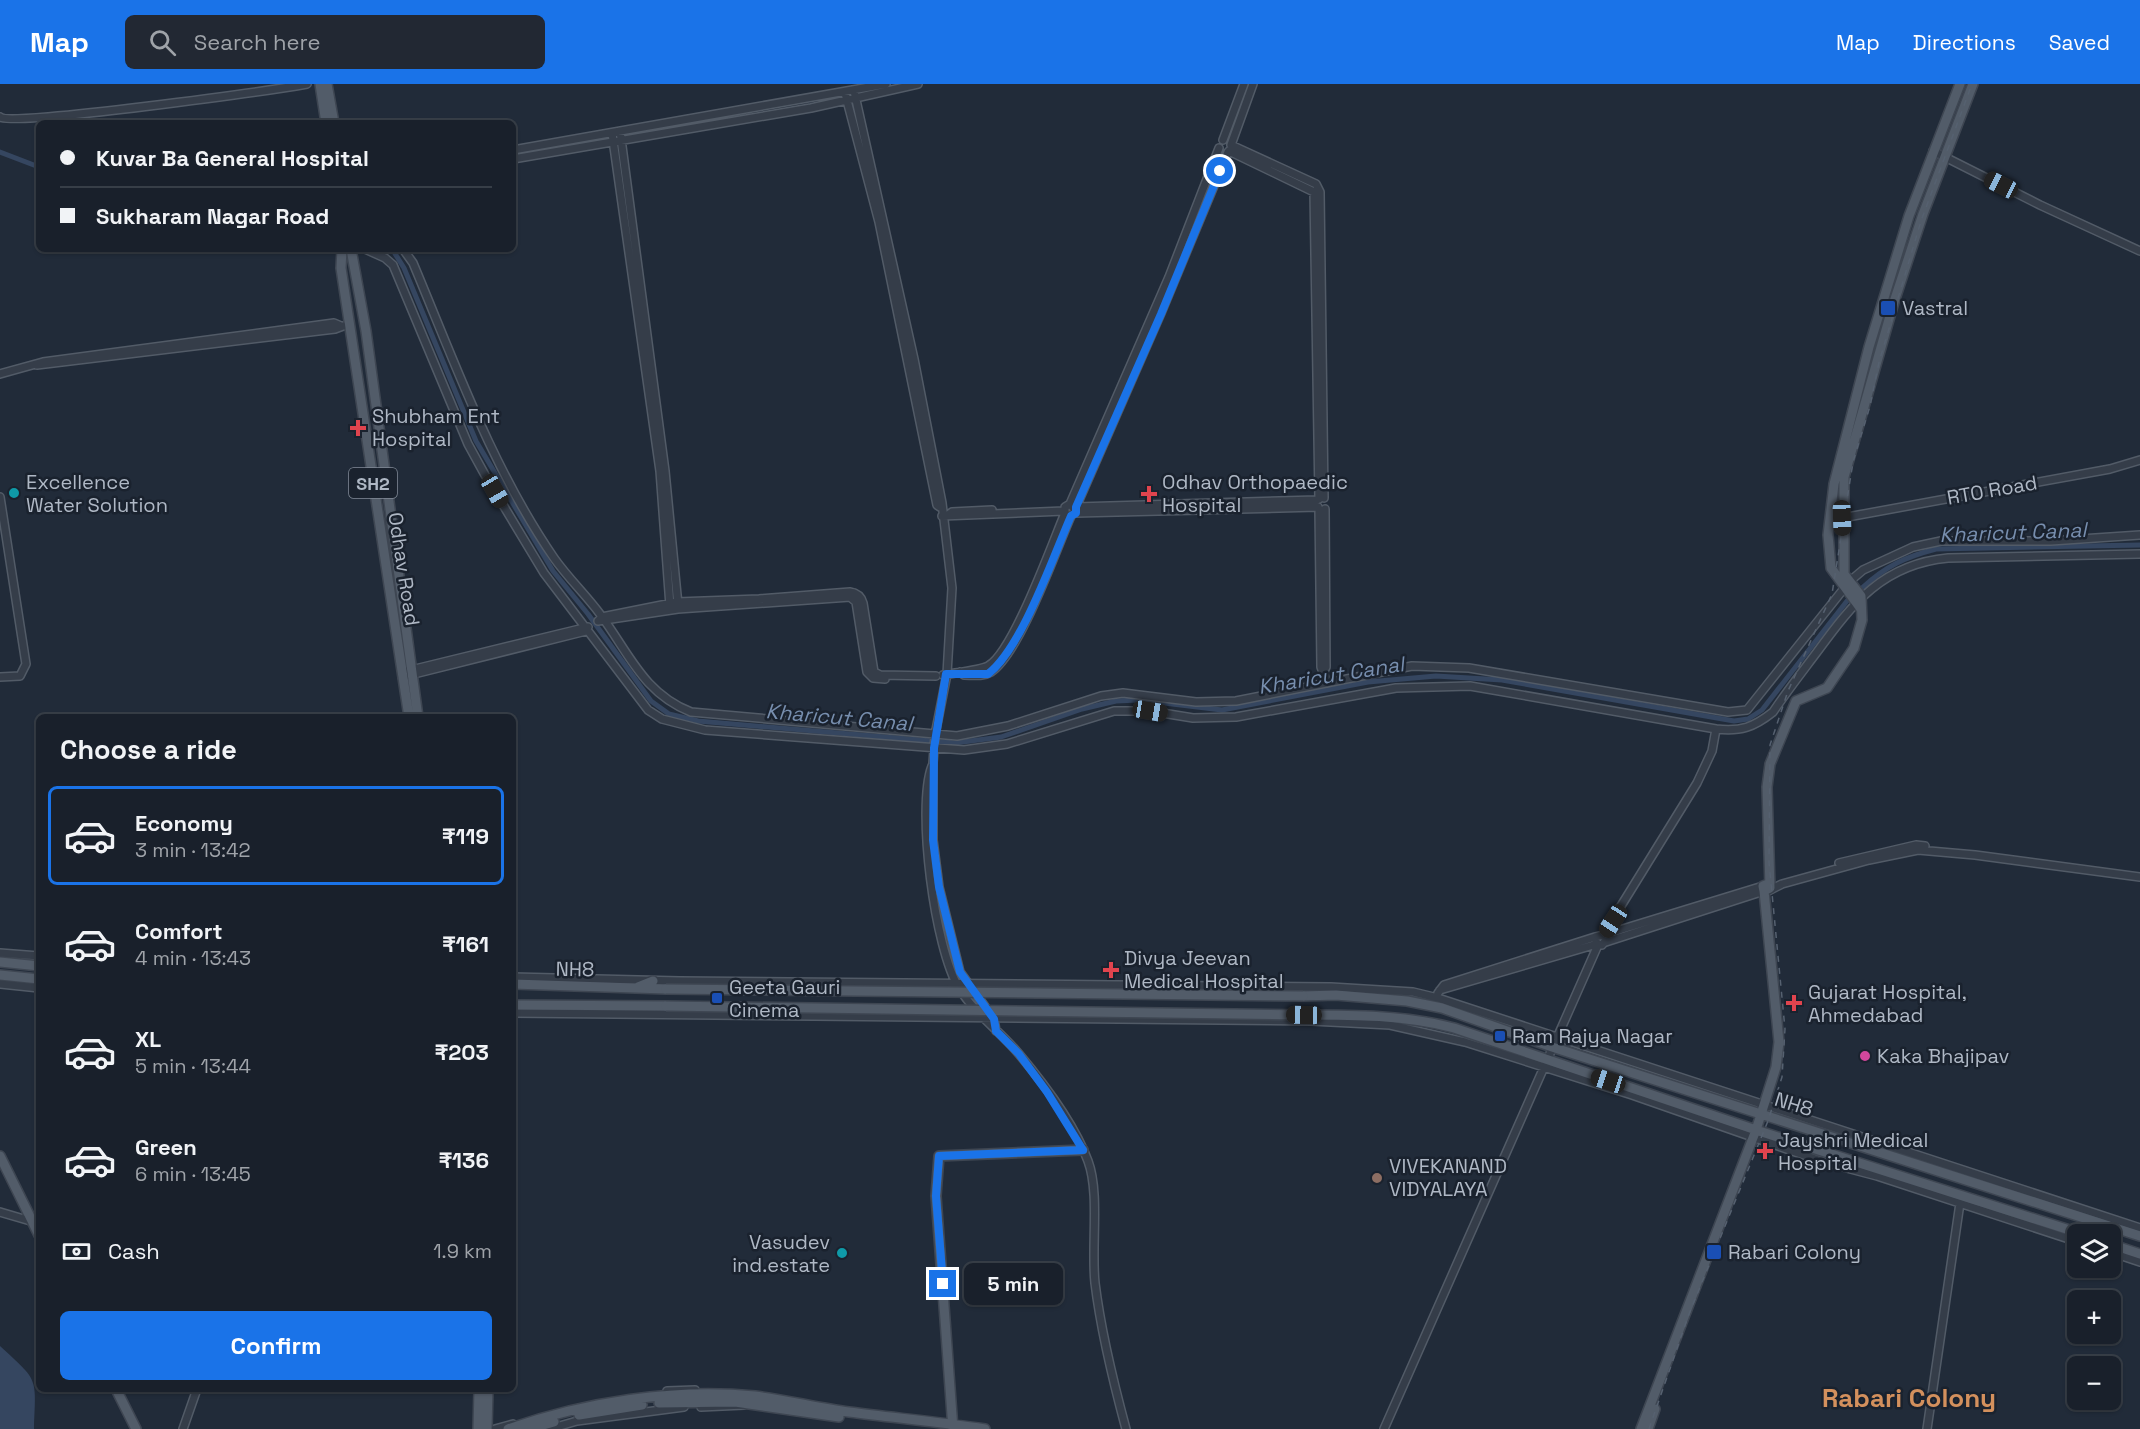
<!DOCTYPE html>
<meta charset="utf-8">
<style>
body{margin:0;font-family:"Space Grotesk",sans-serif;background:#222833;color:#f1f3f6;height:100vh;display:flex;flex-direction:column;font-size:22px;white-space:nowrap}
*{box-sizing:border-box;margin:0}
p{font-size:20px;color:#9fa3a9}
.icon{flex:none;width:33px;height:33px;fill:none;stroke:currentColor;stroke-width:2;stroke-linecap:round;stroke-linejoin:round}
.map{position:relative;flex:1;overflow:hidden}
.drawer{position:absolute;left:36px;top:630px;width:480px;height:678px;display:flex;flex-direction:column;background:#19202b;border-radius:9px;box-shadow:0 2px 4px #0004,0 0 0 2px #373e47}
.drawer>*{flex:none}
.hud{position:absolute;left:36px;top:36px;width:480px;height:132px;border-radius:9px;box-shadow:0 2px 4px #0004,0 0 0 2px #373e47;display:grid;align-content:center;height:132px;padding:0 24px;background:#19202b}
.controls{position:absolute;left:2067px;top:1140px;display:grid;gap:12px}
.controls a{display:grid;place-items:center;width:54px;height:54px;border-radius:9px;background:#19202b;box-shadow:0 2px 4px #0004,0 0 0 2px #373e47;font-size:30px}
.end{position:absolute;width:27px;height:27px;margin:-14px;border:8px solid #1a73e8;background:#fff;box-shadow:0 0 0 3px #fff}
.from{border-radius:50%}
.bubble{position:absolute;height:42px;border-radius:9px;background:#19202b;box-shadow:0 2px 4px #0004,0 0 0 2px #373e47;font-size:20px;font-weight:700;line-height:42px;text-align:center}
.car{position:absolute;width:18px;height:36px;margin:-18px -9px;border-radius:8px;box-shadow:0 0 4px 2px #0007;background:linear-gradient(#222 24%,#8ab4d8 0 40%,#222 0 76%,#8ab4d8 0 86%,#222 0)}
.hud b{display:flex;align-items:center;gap:21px;height:57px;font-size:22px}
.hud b+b{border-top:2px solid #373e47}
.hud i{width:15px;height:15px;background:#f1f3f6}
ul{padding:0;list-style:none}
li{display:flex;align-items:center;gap:18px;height:99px;margin:0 12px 9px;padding:0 12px;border:3px solid transparent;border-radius:9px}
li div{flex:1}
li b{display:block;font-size:22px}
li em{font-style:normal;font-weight:700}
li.active{border-color:#1a73e8}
li>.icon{width:54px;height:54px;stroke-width:1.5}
h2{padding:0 24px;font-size:27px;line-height:72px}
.pay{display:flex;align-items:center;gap:15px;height:66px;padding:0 24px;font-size:22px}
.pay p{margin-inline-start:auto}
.button{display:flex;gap:12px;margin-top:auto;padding:12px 24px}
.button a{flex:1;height:69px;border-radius:9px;background:#1a73e8;color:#fff;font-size:24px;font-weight:700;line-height:69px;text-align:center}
header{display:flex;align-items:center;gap:36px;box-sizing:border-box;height:84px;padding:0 30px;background:#1a73e8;color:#fff}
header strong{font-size:28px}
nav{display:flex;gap:33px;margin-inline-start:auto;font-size:21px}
.search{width:420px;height:54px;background:#222833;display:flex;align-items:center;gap:15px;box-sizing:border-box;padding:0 21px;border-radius:9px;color:#9fa3a9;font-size:22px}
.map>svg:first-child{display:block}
</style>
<header>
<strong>Map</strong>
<div class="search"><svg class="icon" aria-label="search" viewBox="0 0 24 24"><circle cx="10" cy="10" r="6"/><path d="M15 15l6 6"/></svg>Search here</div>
<nav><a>Map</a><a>Directions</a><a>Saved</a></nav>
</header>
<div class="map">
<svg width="2140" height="1345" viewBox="0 0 2140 1345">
<rect width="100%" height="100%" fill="#212b39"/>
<path fill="#354660" d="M0,1262c39,36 36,30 34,83h-34z"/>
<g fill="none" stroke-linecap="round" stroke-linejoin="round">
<path stroke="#354660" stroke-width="5" d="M0,68l39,15
M388,165l6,3 10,16 72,173 77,130 35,43 63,87 18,13 29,7 257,22 46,-6 81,-28 34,-8 23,-1 83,10 146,-28 68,-6 66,4 232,41 14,-2 14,-9 85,-109
M1862,504c24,-22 43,-31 74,-39l204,-4"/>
<g stroke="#525b67" stroke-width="10">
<path id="minor" d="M1253,0l-22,61 85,39 4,8 4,306
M854,7l60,268 28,144 10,85 -5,86 -12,61 -2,28v77l6,47 21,85 34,47 2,12
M845,9l34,129 58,283 3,2
M0,33c12,10 273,-27 307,-33
M620,47l45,340 13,134
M612,49l48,338 10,135
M1223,56l21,-56
M513,66l373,-66
M1229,67l85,41 5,307
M1933,67l107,54 100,46
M1228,68l-67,161 -85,194 241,-7
M513,75l298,-51 107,-24
M365,165l20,9 8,7 75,179 17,31 59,98 104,137 14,9 43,11 259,20 43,-6 107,-33h36l43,7 43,-1 160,-29 74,-2 246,43c25,3 38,-2 57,-17 14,-21 29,-40 44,-60 36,-49 66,-88 131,-94l192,-4
M403,165l10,14c42,100 79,205 141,295 14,20 32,37 46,56 29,39 43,79 91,98l266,24 51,-10 93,-30 22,-3 73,9 40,-1 176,-35 57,2 259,44 19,-2 103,-129 13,-11 50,-23 28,-6h110l89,-6
M37,281l298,-36 8,-3
M0,290l43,-12 291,-39 7,3
M0,413l26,167 -6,12 -20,1
M1070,420l6,7 -7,5 -4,-3v-6l5,-3 99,-227 50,-129
M1319,425l2,158 6,16
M1076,429l242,-6
M948,431l4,-3 40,-2
M942,432l122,-5
M1842,434l268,-49 30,-9
M854,509l-4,4 -172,12 -80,12 4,-4 75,-15 82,-3 91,-7c7,1 11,4 13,11l11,69 6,3 56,1
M850,513l6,5 11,70 6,6 12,1
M1324,587l2,-4 -1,-158
M960,588l4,3c8,0 19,2 27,-3 29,-19 64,-120 80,-156
M943,591c10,-2 38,-5 45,-9 25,-13 64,-122 77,-153
M402,593l184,-46 2,-4 -181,44
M932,682c-16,42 3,184 27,222 16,26 41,43 60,66 26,31 55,69 69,107 12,32 3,86 7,122 6,49 18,98 31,146
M1839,779l77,-18 9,1
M1768,807l14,-7 87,-24 49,-10 57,5 165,22
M1603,851l94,-152 15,-32 4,-22
M1603,851l160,-49
M1606,858l158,-51
M0,869l39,3
M513,893l167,4 651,6 82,5 25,6 702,230
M0,900l39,4
M1440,906l157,-46 5,1 4,-5 -3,-5 -8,2 2,7
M1438,909l6,-8 151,-48
M513,929l798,8 79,4 75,17 167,53 192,67 53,14 201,66
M0,1128l34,10
M2110,1168l30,10
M667,1307l28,-1
M701,1323l43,-2
M183,1345l14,-40
M495,1345l18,-5
M549,1345l28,-8 107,-14
M1384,1345l214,-484
M1927,1345l33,-226"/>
</g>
<g stroke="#3e4652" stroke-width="12">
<path id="major" d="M320,0l6,39
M327,0l7,39
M342,165l-1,19 68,449
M351,165l15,82 52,386
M1861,525l-30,-41 -3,-33 6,-51 35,-137 40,-131 51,-132
M1768,800l-5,2 1,5 6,-3 -3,-101 3,-23 26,-63 31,-13 27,-40 8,-28 -1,-24 -17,-22v-97l50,-175 29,-88 50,-130
M0,878l39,4
M0,891l39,4
M513,900l153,5
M638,903l15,-6
M1303,912l33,-1 71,6 35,7 110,39 588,189
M513,921l153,1
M1304,931c50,0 101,0 150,13l305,103 323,103
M0,1072l39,79
M2110,1160l30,10
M116,1305l20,40
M659,1319l76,-1 104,15
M579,1331l63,-10
M478,1345l1,-40
M487,1345l1,-40
M508,1345c77,-27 166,-41 247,-33 32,4 63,12 94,16 46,6 91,10 136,17
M529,1345l25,-7
M953,1345l-17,-233 3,-40 144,-6
M1641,1345l115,-299 20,-63 3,-25 -15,-151
M1648,1345l7,-20"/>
</g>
<use href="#minor" stroke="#353d49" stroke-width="7"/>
<use href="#major" stroke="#525c69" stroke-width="9"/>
<path stroke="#566170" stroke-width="1.5" stroke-dasharray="6 6" stroke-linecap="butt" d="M1649,1345l40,-115 79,-193 14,-44 3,-48 -16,-167 1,-117 18,-54 44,-97 21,-132 17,-56 9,-44 42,-141 51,-137"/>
<g stroke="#3e4652" stroke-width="12" stroke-linecap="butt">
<path id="major-bridge" d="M666,905l637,7
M666,922l638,9"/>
</g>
<use href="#major-bridge" stroke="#525c69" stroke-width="9"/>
</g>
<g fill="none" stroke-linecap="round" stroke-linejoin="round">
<path stroke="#1a73e8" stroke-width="8" d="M943,1200l-7,-88 3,-40 144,-6 -36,-58 -28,-38 -23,-23 -2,-12 -34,-47 -21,-85 -6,-47 1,-92 12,-74h42c34,-26 65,-117 83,-158l5,-3v-6l85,-193 59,-143"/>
</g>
<g fill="#1a4fb4" stroke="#1a222e" stroke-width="2">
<rect x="1880" y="216" width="16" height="16" rx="3"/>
<rect x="711" y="908" width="12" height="12" rx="3"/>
<rect x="1494" y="946" width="12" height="12" rx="3"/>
<rect x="1706" y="1160" width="16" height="16" rx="3"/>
</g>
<g fill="#e0444e" stroke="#1a222e" stroke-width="2">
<path d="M355 335h6v6h6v6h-6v6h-6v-6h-6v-6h6z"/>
<path d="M1146 401h6v6h6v6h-6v6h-6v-6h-6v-6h6z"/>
<path d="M1108 877h6v6h6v6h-6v6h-6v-6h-6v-6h6z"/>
<path d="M1791 910h6v6h6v6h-6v6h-6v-6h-6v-6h6z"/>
<path d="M1762 1058h6v6h6v6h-6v6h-6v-6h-6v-6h6z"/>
</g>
<g fill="#0f9aa8" stroke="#1a222e" stroke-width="2">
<circle cx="14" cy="409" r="6"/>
<circle cx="842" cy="1169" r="6"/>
</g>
<circle fill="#d1479c" stroke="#1a222e" stroke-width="2" cx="1865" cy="972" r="6"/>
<circle fill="#8d6e63" stroke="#1a222e" stroke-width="2" cx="1377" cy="1094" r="6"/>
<g text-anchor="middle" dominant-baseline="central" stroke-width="5" stroke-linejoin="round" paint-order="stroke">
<rect fill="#1a222e" stroke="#828b98" stroke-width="1.5" x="349" y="384" width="48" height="30" rx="4.5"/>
<g font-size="18" font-weight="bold" fill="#afb8c5">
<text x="373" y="399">SH2</text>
</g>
<g font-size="20" fill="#afb8c5" stroke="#1a222e" text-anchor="start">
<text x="1902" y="224">Vastral</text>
<text x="372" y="332">Shubham Ent<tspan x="372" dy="23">Hospital</tspan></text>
<text x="26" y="398">Excellence<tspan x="26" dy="23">Water Solution</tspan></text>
<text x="1162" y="398">Odhav Orthopaedic<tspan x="1162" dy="23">Hospital</tspan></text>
<text x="1124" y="874">Divya Jeevan<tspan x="1124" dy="23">Medical Hospital</tspan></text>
<text x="729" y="903">Geeta Gauri<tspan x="729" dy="23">Cinema</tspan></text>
<text x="1808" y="908">Gujarat Hospital,<tspan x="1808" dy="23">Ahmedabad</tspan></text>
<text x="1512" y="952">Ram Rajya Nagar</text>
<text x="1877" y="972">Kaka Bhajipav</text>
<text x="1778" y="1056">Jayshri Medical<tspan x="1778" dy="23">Hospital</tspan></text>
<text x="1389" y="1082">VIVEKANAND<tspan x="1389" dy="23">VIDYALAYA</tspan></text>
<text x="830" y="1158" text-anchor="end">Vasudev<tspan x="830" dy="23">ind.estate</tspan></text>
<text x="1728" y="1168">Rabari Colony</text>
</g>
<g font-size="20" fill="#afb8c5" stroke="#1a222e">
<text transform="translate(1992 406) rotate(-10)">RTO Road</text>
<text transform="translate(404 485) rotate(81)">Odhav Road</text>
<text transform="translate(575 885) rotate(1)">NH8</text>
<text transform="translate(1794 1020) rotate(17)">NH8</text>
</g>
<g font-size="21" font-style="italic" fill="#778eae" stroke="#1a222e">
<text transform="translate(2013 448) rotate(-2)">Kharicut Canal</text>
<text transform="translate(1331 591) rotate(-9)">Kharicut Canal</text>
<text transform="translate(839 633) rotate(5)">Kharicut Canal</text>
</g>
<g font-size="26" font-weight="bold" fill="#d3905d" stroke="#1a222e">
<text x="1909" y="1314">Rabari Colony</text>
</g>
</g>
</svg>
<div class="controls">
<a><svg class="icon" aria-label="layers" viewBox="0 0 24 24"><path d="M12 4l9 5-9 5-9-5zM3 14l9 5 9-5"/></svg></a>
<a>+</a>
<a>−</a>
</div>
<i class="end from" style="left:1220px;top:87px"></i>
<i class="end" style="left:943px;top:1200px"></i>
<div class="bubble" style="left:964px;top:1179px;width:99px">5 min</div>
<i class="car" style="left:2001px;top:101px;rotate:297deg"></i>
<i class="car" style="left:495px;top:407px;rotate:150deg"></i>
<i class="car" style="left:1842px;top:434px;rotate:178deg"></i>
<i class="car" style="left:1150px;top:627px;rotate:99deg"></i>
<i class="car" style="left:1613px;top:837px;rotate:213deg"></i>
<i class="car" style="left:1304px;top:931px;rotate:271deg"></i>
<i class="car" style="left:1608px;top:997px;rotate:288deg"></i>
<div class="hud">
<b><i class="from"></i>Kuvar Ba General Hospital</b>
<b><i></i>Sukharam Nagar Road</b>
</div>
<section class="drawer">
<h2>Choose a ride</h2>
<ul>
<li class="active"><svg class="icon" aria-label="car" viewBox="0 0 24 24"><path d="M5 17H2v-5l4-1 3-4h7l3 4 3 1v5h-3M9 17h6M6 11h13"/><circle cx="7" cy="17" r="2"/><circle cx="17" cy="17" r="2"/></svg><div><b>Economy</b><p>3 min · 13:42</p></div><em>₹119</em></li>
<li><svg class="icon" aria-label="car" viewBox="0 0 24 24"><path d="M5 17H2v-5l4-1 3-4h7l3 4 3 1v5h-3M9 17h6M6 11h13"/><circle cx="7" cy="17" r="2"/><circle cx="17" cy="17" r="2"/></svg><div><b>Comfort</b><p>4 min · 13:43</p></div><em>₹161</em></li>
<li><svg class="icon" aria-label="car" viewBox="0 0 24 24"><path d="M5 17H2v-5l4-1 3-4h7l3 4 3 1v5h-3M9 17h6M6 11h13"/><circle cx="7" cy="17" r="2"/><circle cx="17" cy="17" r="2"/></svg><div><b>XL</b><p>5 min · 13:44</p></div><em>₹203</em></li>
<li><svg class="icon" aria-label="car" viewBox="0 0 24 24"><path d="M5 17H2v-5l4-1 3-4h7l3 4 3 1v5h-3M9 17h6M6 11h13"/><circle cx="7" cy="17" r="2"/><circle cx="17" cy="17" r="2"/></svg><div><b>Green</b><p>6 min · 13:45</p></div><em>₹136</em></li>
</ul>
<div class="pay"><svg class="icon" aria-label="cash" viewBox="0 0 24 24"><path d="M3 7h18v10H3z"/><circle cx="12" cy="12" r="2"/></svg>Cash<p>1.9 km</p></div>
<div class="button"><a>Confirm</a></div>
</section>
</div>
